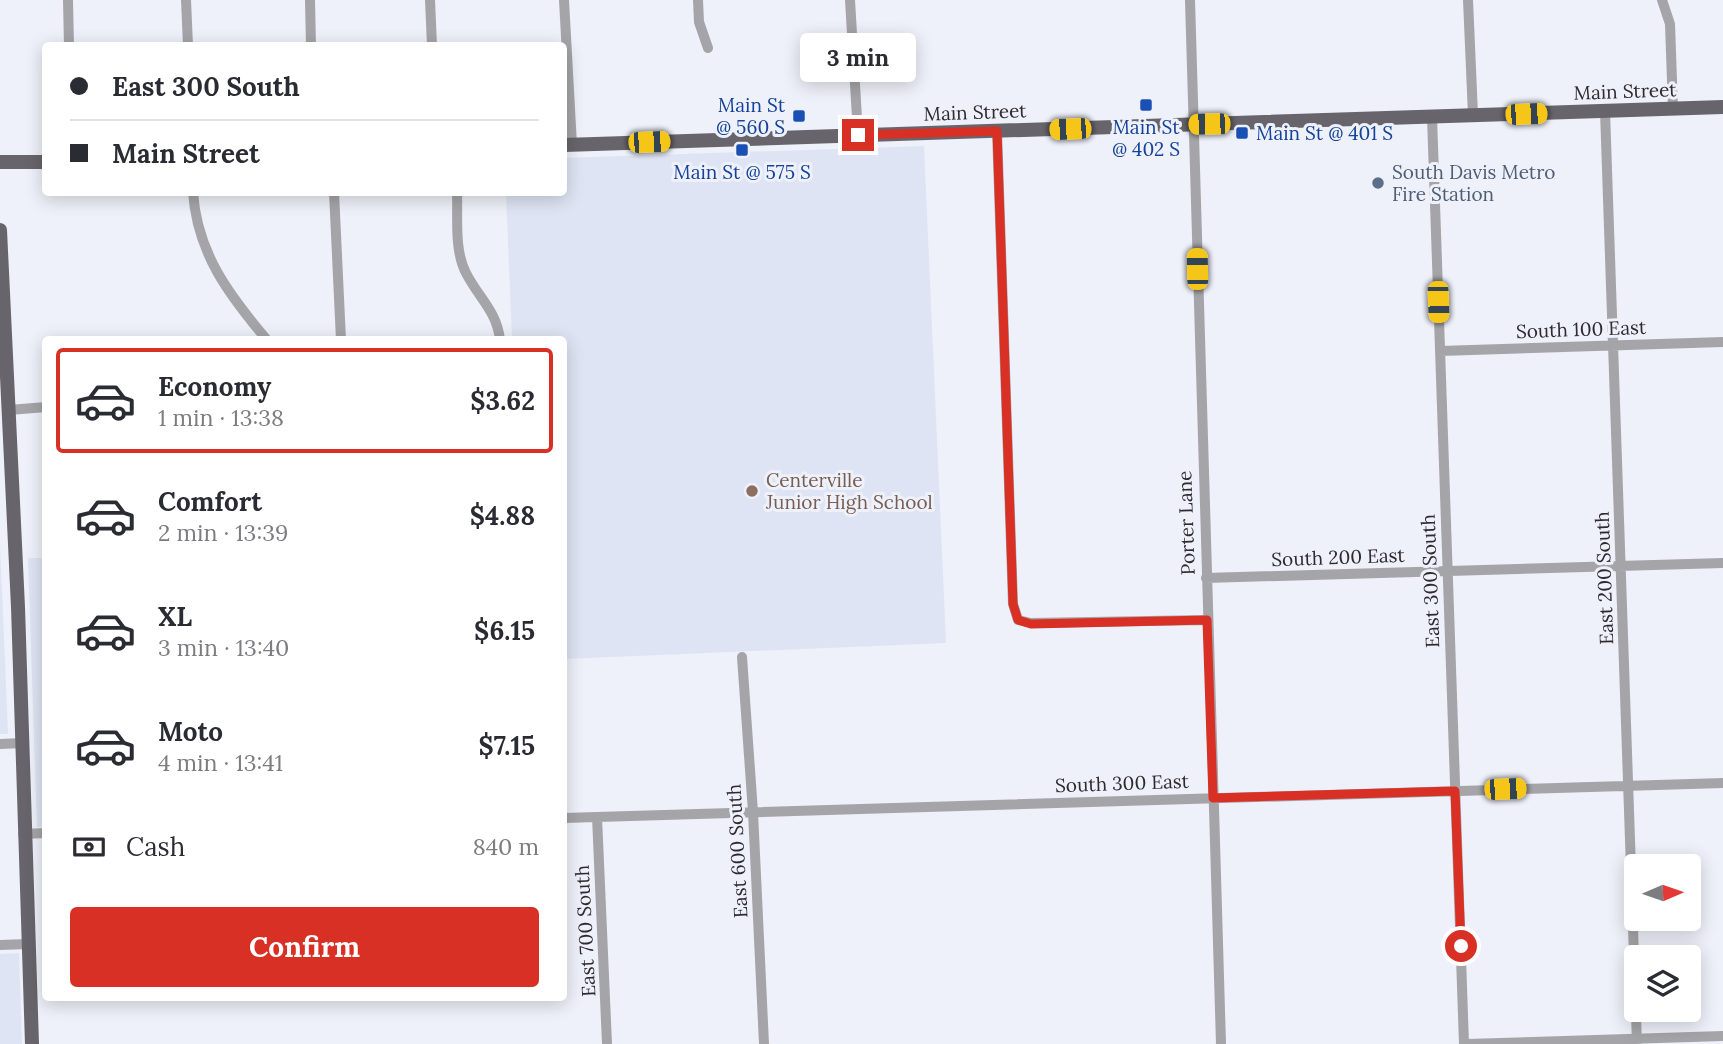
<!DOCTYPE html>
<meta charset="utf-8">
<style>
body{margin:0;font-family:Lora,serif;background:#f2f2f3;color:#2b2b33;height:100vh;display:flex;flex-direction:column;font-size:26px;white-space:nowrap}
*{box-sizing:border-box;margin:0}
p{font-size:23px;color:#7c7c81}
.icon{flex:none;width:38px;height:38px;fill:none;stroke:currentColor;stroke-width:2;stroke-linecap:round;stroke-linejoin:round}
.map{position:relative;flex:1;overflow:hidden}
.sheet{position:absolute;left:42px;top:336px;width:525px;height:665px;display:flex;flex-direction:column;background:#fff;border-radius:7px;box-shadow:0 4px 18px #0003}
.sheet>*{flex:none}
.top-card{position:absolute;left:42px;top:42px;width:525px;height:154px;border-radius:7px;box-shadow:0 4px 18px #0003;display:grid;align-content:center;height:154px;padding:0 28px;background:#fff}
.needle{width:46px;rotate:88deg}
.tools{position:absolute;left:1624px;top:854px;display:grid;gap:14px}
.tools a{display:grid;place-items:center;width:77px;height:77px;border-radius:7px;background:#fff;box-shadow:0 4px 18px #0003;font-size:35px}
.end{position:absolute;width:32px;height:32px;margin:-16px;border:9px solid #d93025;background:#fff;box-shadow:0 0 0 4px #fff}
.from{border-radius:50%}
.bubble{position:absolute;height:49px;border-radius:7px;background:#fff;box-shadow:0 4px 18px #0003;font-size:23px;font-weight:700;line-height:49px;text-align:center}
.car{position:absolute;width:21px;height:42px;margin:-21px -10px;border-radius:9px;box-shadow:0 0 5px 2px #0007;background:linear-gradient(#f5c518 24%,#345 0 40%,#f5c518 0 76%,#345 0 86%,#f5c518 0)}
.top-card b{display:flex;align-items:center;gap:24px;height:66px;font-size:26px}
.top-card b+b{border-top:2px solid #e1e1e2}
.top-card i{width:18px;height:18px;background:#2b2b33}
ul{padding:12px 0 0;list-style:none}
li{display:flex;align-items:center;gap:21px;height:105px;margin:0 14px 10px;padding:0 14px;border:4px solid transparent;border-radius:7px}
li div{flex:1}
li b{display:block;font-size:26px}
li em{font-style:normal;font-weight:700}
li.active{border-color:#d93025}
li>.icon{width:63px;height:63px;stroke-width:1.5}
.pay{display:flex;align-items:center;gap:18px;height:77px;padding:0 28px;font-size:26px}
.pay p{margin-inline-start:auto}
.cta{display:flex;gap:14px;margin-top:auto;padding:14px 28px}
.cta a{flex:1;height:80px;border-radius:7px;background:#d93025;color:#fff;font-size:28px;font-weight:700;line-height:80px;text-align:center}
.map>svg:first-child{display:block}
</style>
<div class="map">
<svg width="1723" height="1044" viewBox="0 0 1723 1044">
<rect width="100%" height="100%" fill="#eef1f9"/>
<path fill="#dee4f3" d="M924,146l22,497 -382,16v-319l-52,-1 -6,-146 58,-1v-34z
M0,545l8,189h-8z
M28,558h17v269h-8z
M19,953l3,91h-22v-90z"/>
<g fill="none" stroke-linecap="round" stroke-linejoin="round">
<path stroke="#a5a4a8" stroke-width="10" d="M68,0l1,46
M186,0l2,46
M310,0l1,46
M430,0l2,46
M564,0l8,145
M698,0l1,22 9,26
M850,0l8,135
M1190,0l31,1044
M1468,0l5,115
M1662,0l8,24 3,85
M1605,111l32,933
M1432,117l32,927
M997,131l16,473 5,16 13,3 176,-3
M193,192c4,61 36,103 74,148
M334,192l7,148
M457,192c1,26 -3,58 9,81 12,24 31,38 34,67
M1440,351l283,-9
M9,410l37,-3
M1206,578l517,-15
M742,657l11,155 11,232
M0,744l23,-1
M597,817l10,227
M564,818l1159,-35
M23,834l23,-1
M0,945l28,-1
M1466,1044l257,-8"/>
<path stroke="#67656b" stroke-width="14" d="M564,145l1159,-38
M0,162h46
M0,230l18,377 14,437"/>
</g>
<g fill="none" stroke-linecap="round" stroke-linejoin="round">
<path stroke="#d93025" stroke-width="9" d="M858,135l139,-4 16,473 5,16 13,4 176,-4 6,178 242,-7 6,155"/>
</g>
<g fill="#1a4fb4" stroke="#eef1f9" stroke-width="2.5">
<rect x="1139" y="98" width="14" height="14" rx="3.5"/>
<rect x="792" y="109" width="14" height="14" rx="3.5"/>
<rect x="1235" y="126" width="14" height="14" rx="3.5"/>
<rect x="735" y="143" width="14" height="14" rx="3.5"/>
</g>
<circle fill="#5c6f8a" stroke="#eef1f9" stroke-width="2.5" cx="1378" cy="183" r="7"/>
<circle fill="#8d6e63" stroke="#eef1f9" stroke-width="2.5" cx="752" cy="491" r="7"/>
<g text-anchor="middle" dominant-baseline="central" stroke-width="6" stroke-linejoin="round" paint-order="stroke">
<g font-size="19" fill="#2b2c2f" stroke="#eef1f9">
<text transform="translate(1625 91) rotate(-2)">Main Street</text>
<text transform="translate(975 112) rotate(-2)">Main Street</text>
<text transform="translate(1581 329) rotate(-2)">South 100 East</text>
<text transform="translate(1186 523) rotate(-92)">Porter Lane</text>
<text transform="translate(1338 557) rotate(-2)">South 200 East</text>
<text transform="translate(1604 578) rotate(-92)">East 200 South</text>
<text transform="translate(1430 581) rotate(-92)">East 300 South</text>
<text transform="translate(1122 783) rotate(-2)">South 300 East</text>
<text transform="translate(737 851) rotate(-93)">East 600 South</text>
<text transform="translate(585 931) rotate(-93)">East 700 South</text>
</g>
<g font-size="19" fill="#164399" stroke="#eef1f9">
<text x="785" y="105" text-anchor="end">Main St<tspan x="785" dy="22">@ 560 S</tspan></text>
<text x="1146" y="127">Main St<tspan x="1146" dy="22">@ 402 S</tspan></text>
<text x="1256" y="133" text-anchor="start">Main St @ 401 S</text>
<text x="742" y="172">Main St @ 575 S</text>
</g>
<g font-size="19" fill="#4e5e75" stroke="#eef1f9" text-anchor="start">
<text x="1392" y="172">South Davis Metro<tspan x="1392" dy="22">Fire Station</tspan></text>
</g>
<g font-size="19" fill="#785e54" stroke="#eef1f9" text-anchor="start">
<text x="766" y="480">Centerville<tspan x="766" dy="22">Junior High School</tspan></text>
</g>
</g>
</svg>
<div class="tools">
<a><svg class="needle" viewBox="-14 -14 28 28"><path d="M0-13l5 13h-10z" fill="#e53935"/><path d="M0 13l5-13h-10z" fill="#7c7c81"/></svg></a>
<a><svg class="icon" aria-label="layers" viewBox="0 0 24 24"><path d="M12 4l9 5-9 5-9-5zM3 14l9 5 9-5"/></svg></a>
</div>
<i class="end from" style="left:1461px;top:946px"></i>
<i class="end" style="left:858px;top:135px"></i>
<div class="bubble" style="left:800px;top:33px;width:116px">3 min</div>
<i class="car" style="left:1526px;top:114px;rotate:88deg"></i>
<i class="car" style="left:1209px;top:124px;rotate:269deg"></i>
<i class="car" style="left:1070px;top:129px;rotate:268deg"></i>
<i class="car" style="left:649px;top:142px;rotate:88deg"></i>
<i class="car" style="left:1197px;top:269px;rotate:359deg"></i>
<i class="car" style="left:1438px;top:302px;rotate:178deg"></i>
<i class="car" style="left:1505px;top:789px;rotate:88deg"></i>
<div class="top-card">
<b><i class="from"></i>East 300 South</b>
<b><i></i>Main Street</b>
</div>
<section class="sheet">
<ul>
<li class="active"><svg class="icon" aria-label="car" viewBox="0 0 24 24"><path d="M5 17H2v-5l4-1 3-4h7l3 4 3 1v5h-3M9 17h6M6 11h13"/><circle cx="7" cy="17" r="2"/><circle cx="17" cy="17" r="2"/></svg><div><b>Economy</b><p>1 min · 13:38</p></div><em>$3.62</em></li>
<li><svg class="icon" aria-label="car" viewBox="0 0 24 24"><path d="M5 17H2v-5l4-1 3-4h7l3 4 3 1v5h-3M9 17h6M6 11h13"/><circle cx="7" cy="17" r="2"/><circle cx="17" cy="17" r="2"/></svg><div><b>Comfort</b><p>2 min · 13:39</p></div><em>$4.88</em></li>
<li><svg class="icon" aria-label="car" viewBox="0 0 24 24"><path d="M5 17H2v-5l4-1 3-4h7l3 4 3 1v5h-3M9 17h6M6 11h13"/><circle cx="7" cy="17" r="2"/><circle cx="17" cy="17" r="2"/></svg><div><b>XL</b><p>3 min · 13:40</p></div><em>$6.15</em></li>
<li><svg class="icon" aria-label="car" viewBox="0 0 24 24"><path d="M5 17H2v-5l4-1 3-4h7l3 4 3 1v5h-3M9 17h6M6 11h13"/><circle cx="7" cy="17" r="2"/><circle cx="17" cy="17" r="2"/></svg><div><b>Moto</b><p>4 min · 13:41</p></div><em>$7.15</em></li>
</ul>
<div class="pay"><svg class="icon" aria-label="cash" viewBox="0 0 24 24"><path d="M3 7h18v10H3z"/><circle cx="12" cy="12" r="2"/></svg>Cash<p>840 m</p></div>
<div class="cta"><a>Confirm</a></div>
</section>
</div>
